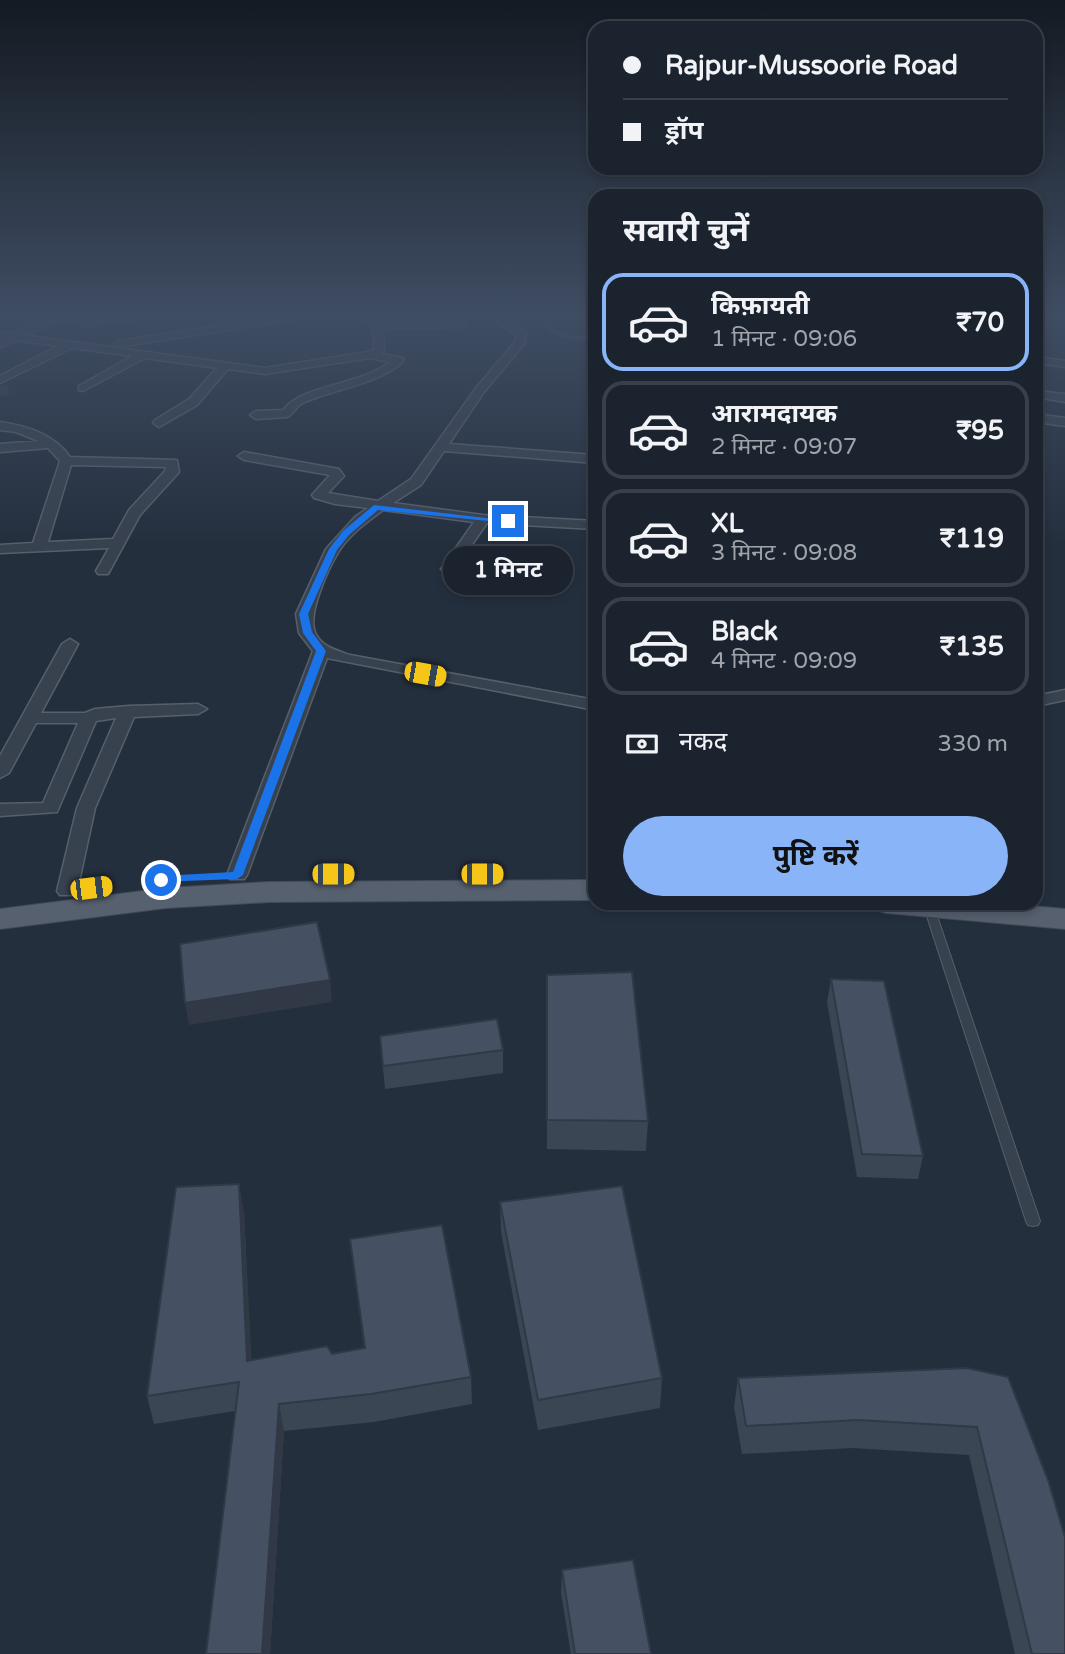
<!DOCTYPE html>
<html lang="hi">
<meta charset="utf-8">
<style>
body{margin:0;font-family:"Varela Round","Noto Sans Devanagari",sans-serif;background:#282f3a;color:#f1f3f6;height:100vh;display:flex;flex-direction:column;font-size:26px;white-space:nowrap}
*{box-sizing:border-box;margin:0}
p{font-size:23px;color:#a0a4aa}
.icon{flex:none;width:38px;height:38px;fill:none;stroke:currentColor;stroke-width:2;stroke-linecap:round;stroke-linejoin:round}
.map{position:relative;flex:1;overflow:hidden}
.details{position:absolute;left:588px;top:189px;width:455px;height:721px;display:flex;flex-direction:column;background:#1b232e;border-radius:21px;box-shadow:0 4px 10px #0003,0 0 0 2px #39404a}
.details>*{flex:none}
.top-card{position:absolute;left:588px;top:21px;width:455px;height:154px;border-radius:21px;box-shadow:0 4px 10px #0003,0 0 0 2px #39404a;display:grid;align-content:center;height:154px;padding:0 35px;background:#1b232e}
.end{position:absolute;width:32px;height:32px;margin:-16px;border:9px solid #1a73e8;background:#fff;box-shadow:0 0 0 4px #fff}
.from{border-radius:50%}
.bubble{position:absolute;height:49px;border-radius:24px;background:#1b232e;box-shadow:0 4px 10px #0003,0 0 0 2px #39404a;font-size:23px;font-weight:700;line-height:49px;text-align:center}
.car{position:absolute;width:21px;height:42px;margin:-21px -10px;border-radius:9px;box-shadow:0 0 5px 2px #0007;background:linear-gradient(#f5c518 24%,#345 0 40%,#f5c518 0 76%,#345 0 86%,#f5c518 0)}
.top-card b{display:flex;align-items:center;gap:24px;height:66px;font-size:26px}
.top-card b+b{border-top:2px solid #39404a}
.top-card i{width:18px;height:18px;background:#f1f3f6}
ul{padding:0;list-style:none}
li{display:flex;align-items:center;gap:21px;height:98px;margin:0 14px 10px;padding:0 21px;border:4px solid #39404a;border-radius:21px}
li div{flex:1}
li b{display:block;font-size:26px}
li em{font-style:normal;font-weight:700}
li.on{border-color:#8ab4f8}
li>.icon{width:63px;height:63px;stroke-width:1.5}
h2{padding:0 35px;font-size:32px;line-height:84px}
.pay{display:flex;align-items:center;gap:18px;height:77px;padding:0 35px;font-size:26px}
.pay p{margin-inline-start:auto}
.button{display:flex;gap:14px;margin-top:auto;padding:14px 35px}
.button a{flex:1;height:80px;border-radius:42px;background:#8ab4f8;color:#111;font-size:28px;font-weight:700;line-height:80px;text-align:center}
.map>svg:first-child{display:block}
</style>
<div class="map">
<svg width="1065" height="1654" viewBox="0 0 1065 1654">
<rect width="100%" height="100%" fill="#242f3e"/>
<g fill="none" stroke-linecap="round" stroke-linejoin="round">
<path stroke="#394c67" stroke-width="4.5" d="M16,313l66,11 31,-1 53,-10
M544,313l8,18 18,7 25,1"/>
<g stroke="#565f6c" stroke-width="2">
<path id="service" d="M929,904l5,3 106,314 -2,4 -5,1 -5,-1 -2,-4 -102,-314z"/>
</g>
<g stroke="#565f6c" stroke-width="3">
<path id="minor" d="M300,313h22l-5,3 -198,31 -5,-3 5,-3z
M359,313h10l9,10 84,-2 5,3 -5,3 -79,2 1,21 -3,4 22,4v4c-29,24 -67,26 -100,41 -7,3 -9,11 -16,14l-31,2 -6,-4 6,-4 27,-1c20,-26 79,-25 107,-48l-20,-4 -105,16 -37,-5 -31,36 -38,22 -6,-4 2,-3 34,-21 28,-31 -72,-10 -62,33 -4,-1v-4l53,-30 -60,-8 -72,35v-7l58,-30 -58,-8v-6l265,36 102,-16 7,-3v-18z
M499,313h11l-3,8 19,12 -1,10 -41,49 -35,52 146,11v8l-151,-12 -23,34 -28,18 90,12 112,6v8l-108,-6 -34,49 -5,1 -7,-4 33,-47 -91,-12c-15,11 -33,24 -44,41 -10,16 -32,63 -24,81 6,15 21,18 35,23l245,45v10l-268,-52 -80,217 -3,4h-14l-3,-4 86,-224 -14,-18 -3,-19 30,-65 29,-32 13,-9 -33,-4 -21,-6 -2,-3 18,-20 -86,-15 -6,-4 6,-4 95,17 5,7 -16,17 50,8 33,-22 65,-91 39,-46 1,-6 -19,-14 -1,-6z
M1036,357l29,4v6l-29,-4z
M1036,391l29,3v8l-29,-5z
M1036,414l29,4v8l-29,-4z
M0,422c27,4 54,12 70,35l107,3 2,12 -39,43 -32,59h-10l-2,-3 13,-23 -109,5v-8l33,-2 27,-82 -12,-13 -48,4v-8l38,-3 -22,-9 -16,-2zM71,465l95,2 -1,4 -36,39 -16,29 -65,3z
M70,639l8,5 -37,69h44l10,-4 34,-3 69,-2 9,5 -9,5 -64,3 -39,91 -18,83 -3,4h-14l-3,-4 20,-83 39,-90 -20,3 -39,91 -57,4v-12l43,-1 35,-80h-42l-27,50 -9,5v-22l62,-112z
M1065,690v10l-29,6v-10z"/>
</g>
<g stroke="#565f6c" stroke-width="3">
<path id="tertiary" d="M56,313h17l-73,35v-9z"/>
</g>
<g stroke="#414a57" stroke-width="2">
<path id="primary" d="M595,880v20l-326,2 -103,6 -166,21v-20l166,-21 103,-6z
M870,903h130l65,6v20l-179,-16 -11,-3z"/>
</g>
<use href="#service" fill="#38414e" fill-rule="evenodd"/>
<use href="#minor" fill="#38414e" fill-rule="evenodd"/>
<use href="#tertiary" fill="#38414e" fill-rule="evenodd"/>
<use href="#primary" fill="#56606e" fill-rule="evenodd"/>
</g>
<path fill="#3b4654" d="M1036,313h29v3l-28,-2 6,15 -1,6h-6z
M547,975l101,146 -2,30 -99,-2z
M831,979l92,177 -5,23 -61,-2 -30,-175z
M380,1036l123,14v23l-118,16z
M500,1202l162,176 -2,30 -122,22 -37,-198z
M244,1212l7,148 81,-6 32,-6 -14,-109 121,138 1,27 -98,18 -90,9 -14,223h-64l29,-243 -81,13 -7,-28z
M967,1368l98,286h-50l-46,-199 -117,-7 -110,6 -8,-47 4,-29z
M562,1570l89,84h-80l-10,-61z"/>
<path fill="#303945" d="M7,384l2,10 -9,3v-11z
M330,980l2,22 -143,23 -4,-22z
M239,1184l5,28 9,176 -6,-27z
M279,1404l5,27 -14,223h-8z"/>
<path fill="#455162" stroke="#303945" stroke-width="2" d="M1036,313h1l6,16h-7z
M317,922l13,58 -145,23 -5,-59z
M632,972l16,149 -101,-1v-145z
M831,979l53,2 39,175 -61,-2z
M497,1019l6,31 -120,16 -3,-30z
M239,1184l8,177 80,-15 5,8 33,-6 -15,-109 92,-14 29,152 -100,17 -92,10 -17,250h-56l33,-272 -92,14 29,-209z
M622,1186l40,192 -124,22 -38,-198z
M967,1368l41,9 40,103 17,57v117h-33l-55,-227 -119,-7 -112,6 -8,-48z
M633,1560l18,94h-76l-13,-84z"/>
<linearGradient id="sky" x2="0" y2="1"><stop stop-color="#141a22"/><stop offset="0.58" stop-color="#3f4d63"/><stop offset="1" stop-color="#3f4d63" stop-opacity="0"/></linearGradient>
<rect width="1065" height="544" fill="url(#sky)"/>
<path fill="#1a73e8" d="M374,505l138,16 -4,2 -130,-13 -29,25 -12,15 -29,64 4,18 14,19 -83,224 -6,4 -80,3v-5l4,-1 72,-4 83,-221 -13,-18 -4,-19 30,-65 14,-18z"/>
</svg>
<i class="end from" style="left:161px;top:880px"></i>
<i class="end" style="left:508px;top:521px"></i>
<div class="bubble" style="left:443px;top:546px;width:130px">1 मिनट</div>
<i class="car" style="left:425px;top:674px;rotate:100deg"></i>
<i class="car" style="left:333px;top:874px;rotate:90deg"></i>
<i class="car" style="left:482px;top:874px;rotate:90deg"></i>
<i class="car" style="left:91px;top:888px;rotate:83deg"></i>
<div class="top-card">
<b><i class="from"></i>Rajpur-Mussoorie Road</b>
<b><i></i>ड्रॉप</b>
</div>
<section class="details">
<h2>सवारी चुनें</h2>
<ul>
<li class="on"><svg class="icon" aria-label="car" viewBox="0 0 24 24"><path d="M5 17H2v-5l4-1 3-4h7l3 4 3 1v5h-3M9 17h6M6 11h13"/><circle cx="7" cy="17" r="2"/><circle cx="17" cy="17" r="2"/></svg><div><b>किफ़ायती</b><p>1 मिनट · 09:06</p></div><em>₹70</em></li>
<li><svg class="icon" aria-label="car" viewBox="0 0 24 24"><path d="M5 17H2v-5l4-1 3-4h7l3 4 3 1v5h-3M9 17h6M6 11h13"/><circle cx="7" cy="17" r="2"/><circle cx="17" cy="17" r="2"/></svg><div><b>आरामदायक</b><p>2 मिनट · 09:07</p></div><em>₹95</em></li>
<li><svg class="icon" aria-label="car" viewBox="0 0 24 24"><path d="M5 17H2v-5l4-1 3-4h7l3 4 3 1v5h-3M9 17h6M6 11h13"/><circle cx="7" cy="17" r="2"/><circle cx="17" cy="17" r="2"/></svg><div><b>XL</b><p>3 मिनट · 09:08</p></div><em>₹119</em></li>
<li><svg class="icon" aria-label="car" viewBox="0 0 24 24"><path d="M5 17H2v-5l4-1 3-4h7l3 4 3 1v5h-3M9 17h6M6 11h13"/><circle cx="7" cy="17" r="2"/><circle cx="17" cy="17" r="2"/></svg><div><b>Black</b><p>4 मिनट · 09:09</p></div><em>₹135</em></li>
</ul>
<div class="pay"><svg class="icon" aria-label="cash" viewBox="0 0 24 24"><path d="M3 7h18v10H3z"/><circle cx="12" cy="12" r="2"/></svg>नकद<p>330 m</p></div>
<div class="button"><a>पुष्टि करें</a></div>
</section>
</div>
